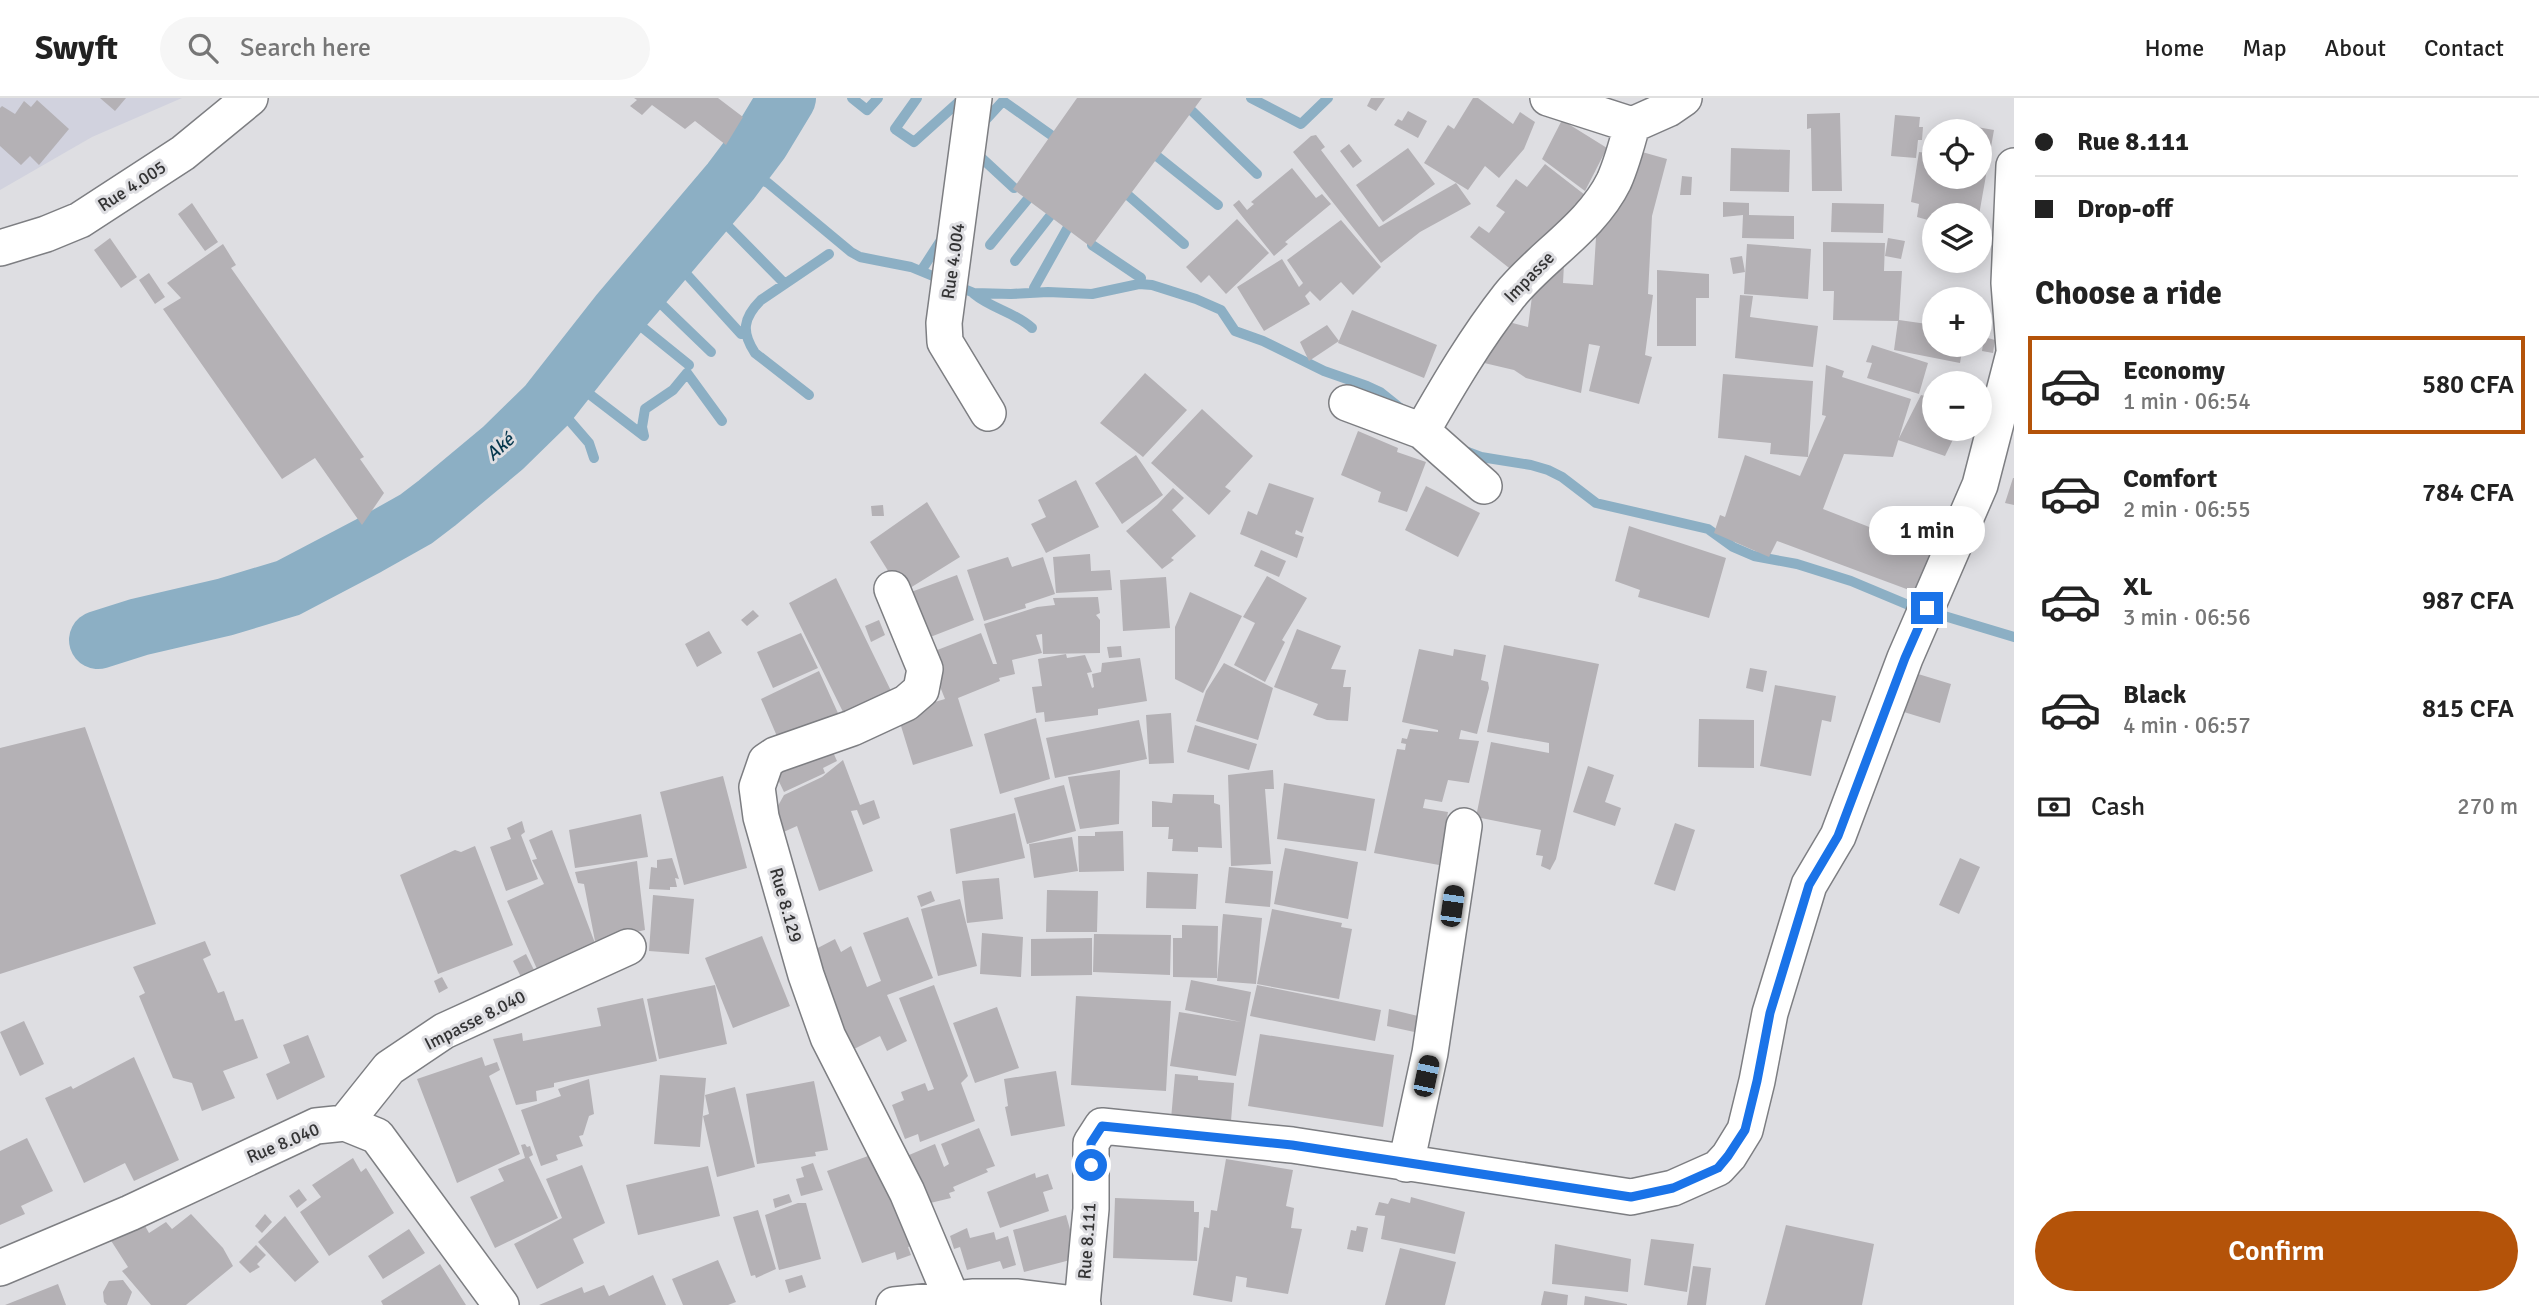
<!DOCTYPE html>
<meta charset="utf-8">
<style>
body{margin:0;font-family:Signika,sans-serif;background:#f6f6f6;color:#222;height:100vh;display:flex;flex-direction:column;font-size:26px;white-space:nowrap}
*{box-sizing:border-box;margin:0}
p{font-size:23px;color:#767676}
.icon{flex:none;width:38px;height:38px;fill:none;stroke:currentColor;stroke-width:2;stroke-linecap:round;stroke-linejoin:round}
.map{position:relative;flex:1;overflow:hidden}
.panel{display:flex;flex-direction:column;background:#fff;width:525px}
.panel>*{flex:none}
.banner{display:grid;align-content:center;height:154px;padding:0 21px;background:#fff}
.fabs{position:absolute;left:1922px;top:21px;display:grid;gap:14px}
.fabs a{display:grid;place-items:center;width:70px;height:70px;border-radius:50%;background:#fff;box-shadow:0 4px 18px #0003;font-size:35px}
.end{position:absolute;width:32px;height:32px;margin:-16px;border:9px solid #1a73e8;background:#fff;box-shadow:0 0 0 4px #fff}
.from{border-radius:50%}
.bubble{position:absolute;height:49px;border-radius:24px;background:#fff;box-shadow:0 4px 18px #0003;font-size:23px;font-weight:600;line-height:49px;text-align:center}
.car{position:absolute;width:21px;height:42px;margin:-21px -10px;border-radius:9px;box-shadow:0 0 5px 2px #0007;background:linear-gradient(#222 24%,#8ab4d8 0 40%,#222 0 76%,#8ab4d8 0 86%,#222 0)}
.banner b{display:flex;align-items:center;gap:24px;height:66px;font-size:26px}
.banner b+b{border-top:2px solid #e0e0e0}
.banner i{width:18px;height:18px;background:#222}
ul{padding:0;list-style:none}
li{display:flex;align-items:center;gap:21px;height:98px;margin:0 14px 10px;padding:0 7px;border:4px solid transparent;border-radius:0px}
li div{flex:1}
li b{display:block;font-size:26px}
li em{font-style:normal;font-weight:600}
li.selected{border-color:#b45309}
li>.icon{width:63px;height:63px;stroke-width:1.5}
h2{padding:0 21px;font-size:32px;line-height:84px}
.pay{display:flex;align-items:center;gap:18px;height:77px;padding:0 21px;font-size:26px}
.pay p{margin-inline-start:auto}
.primary-button{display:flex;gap:14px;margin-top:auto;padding:14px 21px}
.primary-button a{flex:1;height:80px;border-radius:42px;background:#b45309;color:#fff;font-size:28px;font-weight:600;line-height:80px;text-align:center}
header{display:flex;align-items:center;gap:42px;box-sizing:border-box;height:98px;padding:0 35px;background:#fff;border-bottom:2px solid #e0e0e0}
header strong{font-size:33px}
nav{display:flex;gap:38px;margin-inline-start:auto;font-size:24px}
.search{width:490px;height:63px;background:#f6f6f6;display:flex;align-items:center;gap:18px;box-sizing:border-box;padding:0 24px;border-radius:38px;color:#767676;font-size:26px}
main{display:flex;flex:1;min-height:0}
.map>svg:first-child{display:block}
</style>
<header>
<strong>Swyft</strong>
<div class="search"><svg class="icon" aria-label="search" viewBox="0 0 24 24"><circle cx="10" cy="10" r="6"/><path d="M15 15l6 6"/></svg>Search here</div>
<nav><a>Home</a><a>Map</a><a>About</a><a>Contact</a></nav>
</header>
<main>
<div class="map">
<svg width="2014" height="1207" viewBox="0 0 2014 1207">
<rect width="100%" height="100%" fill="#dedee2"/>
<path fill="#d1d2de" d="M0,0h182l-90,39 -92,53z"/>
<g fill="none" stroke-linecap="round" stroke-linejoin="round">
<path stroke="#8cafc4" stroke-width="10" d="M852,0l15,12 11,-12
M917,0l-22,31 19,13 49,-44
M1251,0l50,26 27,-26
M1192,13l65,63
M982,26l21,-23 48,34
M974,53l40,37
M1158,59l60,48
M743,73l25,12 83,69 9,5 51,10 63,26 37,1 37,-2 44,2 47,-10 13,1 44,14 25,11 14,21 28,10 61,30 43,15 13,6 20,16
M1129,98l55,48
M718,118l67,68
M990,147l37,-45
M1092,147l49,33
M1015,163l35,-45
M680,169l61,67
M923,170l20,-31
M1034,190l33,-59
M974,196c18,15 41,18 58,34
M656,201l55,53
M637,225l52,42
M584,292l60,46
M809,297l-54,-42c-14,-21 -12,-35 6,-53l68,-46
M563,315l26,30 5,15
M644,338l-2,-9 3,-18 28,-19 14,-17 35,48
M1465,353l16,6 50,8 17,5 14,7 34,26 112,26 25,18 21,9 43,8 54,17 67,28
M1931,514l83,25"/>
<path stroke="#8cafc4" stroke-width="58" d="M98,542l41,-13 86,-20 63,-19 80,-42 48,-27 21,-16 66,-55 44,-43 73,-93 111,-131 30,-40 26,-43"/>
</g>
<path fill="#b4b1b5" d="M100,0h26l-11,13z
M634,0h84l25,19 -17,28 -31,-24 -10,8 -33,-24 -10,10 -12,-9 7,-6z
M1077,0h125l-111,149 -78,-58z
M1371,0h14l-9,13 -9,-5z
M1473,0h5l35,26 7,-12 15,10 -11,27 -25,29 -14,-12 -17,24 -44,-27 24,-38 6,4z
M37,2l32,29 -30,36 -9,-9 -9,9 -21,-19v-38l2,-2 13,8 9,-13 7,6z
M1408,13l19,10 -9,17 -24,-13 4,-6 4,2z
M1840,15l2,78h-30l-1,-63 -4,1v-15z
M1895,17l25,2 -1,10h4l-1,13h-4l-2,18 -25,-2z
M1562,22l45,28 -22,43 -43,-32z
M1948,24l46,8 -15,85h-45v6l-6,-1 -11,-3 2,-13 -8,-2 8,-50 15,2v23h45v-46h-32z
M1316,37l9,12 -4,3 58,77 77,-44 15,21 -51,28 -39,31 -88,-111 18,-16z
M1349,46l13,17 -9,7 -13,-17z
M1408,50l27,36 -52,38 -27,-37z
M1628,50l39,11 -15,57 -4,78 5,1 -8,60 7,2 -13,47 -50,-13 11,-45 -11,-2 -8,49 -55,-15 -12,-8 -34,-8 21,-42 27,7 6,-46 30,-17 -1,19 30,2 5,-79z
M1731,50l59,2 -1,42 -59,-1z
M1545,66l40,31 -8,12 -2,-3 -17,29 -40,42 -48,-38 9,-11 10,7 16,-21 -9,-6 20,-27 11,8z
M1292,70l24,30 6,-4 9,10 -46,38 3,2 -14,12 -41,-51 6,-5 8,10 7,-6 -3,-2z
M1682,78l10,1 -1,18h-11z
M1723,104l26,1v12l45,1v23l-52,-1 1,-23 -20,2z
M192,105l26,39 -13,9 -27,-37z
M1832,105l52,1 -1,29 -52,-1z
M1237,121l32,34 -43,41 -17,-19 -8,8 -15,-16z
M1341,122l40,47 -28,28 -12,-13 -21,19 -10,-10 -5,5 5,8 -46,27 -27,-44 45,-28 17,28 4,-4 -16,-23z
M110,140l27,39 -16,11 -27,-38z
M1888,140l17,3 -4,18 -16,-3z
M1823,144l62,1 -1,28h18l-3,49 35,5v20h29l-3,18 -66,-13 4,-29 -65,-1 1,-29h-11z
M223,146l13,21 -5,3 133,189 -4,2 24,34 -22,32 -47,-67 -33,21 -119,-170 18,-11 -14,-15z
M1747,146l64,5 -3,50 -64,-5z
M1742,158l3,16 -12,2 -3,-16z
M1657,172l52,4v24h-13v48h-39z
M149,175l16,24 -10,7 -16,-24z
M1740,197l13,1 -3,21 68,9 -5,41 -78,-9z
M1352,212l85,35 -13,33 -86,-35z
M1327,227l12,16 -30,20 -9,-19z
M1984,239l11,3 -2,13 -11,-2z
M1872,247l56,18 -9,31 -52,-16 5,-15 -6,-1z
M1826,267l18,6 -2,6 69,22 -18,58 -49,-3 -21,55 90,35 4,-9 32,13 -21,49 -151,-56 -8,16 -55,-24 6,-18 5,2 20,-62 55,21 26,-60 -4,-1z
M1145,275l42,37 -44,47 -43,-34z
M1723,276l90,7 -5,76 -38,-3 1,-11 -53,-5z
M1921,297l13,3v31h24l-13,27 -47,-16z
M1202,311l51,47 -28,31 6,4 -22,24 -58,-52z
M1358,333l40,17 -1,4 29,10 -19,50 -29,-10 3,-10 -40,-17z
M1136,357l27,40 -41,29 -27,-41z
M2013,380h1v27l-9,-2z
M1076,382l23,47 -53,26 -15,-29 15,-7 -8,-17z
M1269,385l45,15 -12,35 -6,-3 -1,4 9,3 -7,21 -57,-24 8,-23 9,4z
M1426,388l54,27 -22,44 -53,-27z
M1173,390l11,10 -12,12 24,26 -25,22 3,2 -12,9 -36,-38 31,-26z
M927,404l33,55 -58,36 -32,-51z
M883,407l1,11h-12l-1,-10z
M1629,428l97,32 -17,60 -71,-21 2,-7 -25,-9z
M1261,452l25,11 -7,16 -25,-11z
M1090,456l1,17 19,-1 2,20 -56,3 -3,-36z
M1008,459l4,10 31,-10 12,37 -30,10 1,4 -42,13 -17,-51z
M957,477l17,45 -54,21 -17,-46z
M1267,478l40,22 -25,42 3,2 -20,40 -31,-17 21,-42 -12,-6z
M1166,479l4,51 -47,3 -3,-51z
M836,480l58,119 -47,23 -58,-117z
M1190,494l52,24 -39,77 -28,-14v-52z
M1098,499l2,16 -4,2 4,5v33l-57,1 -1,-20 -6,1 6,18 -30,7 3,14 -16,4 1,3 -42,17 15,48 -60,19 -16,-52 48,-14 -18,-45 54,-21 12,31h4l-13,-40 53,-17 18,-2 -2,-7z
M753,512l6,6 -12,10 -6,-6z
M879,522l6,15 -14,7 -6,-16z
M1297,531l44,17 -10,23 15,1 -3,17h8l-3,34 -21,-1 -14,-5 5,-11 -44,-17z
M709,533l13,22 -25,14 -12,-23z
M801,535l17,35 -45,20 -16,-36z
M1504,547l95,19 -43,195 -6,11 -9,-4 2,-10 -7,-1 5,-25 -65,-13 15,-75 58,11v-10l-62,-11z
M1121,548l1,11 -13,1 -2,-11z
M1419,551l34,7 1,-7 32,6 -5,25 7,2 1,6 -12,46 -16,-4 -2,9 20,2 -10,42 -21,-3 -6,22 -17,-3 -2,9 25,4 -9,53 -65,-12 23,-104 8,1 1,-6 -5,-1 1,-5 5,1 3,-10 28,3v-2l-36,-8z
M1066,556l1,4 18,-3 7,17 -5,1 5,15 2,-1 -2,-13 9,-2 1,-9 38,-5 7,43 -49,8v6l-53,7 -1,-10 -8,1 -4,-26 10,-1 -4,-27z
M1224,565l49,25 -15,52 -62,-19 10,-30z
M1750,570l17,3 -4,21 -17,-4z
M1905,572l46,14 -11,39 -46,-14z
M819,573l23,51 -60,26 -21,-49z
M1775,587l61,11 -5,26 -9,-2 -11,56 -51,-10z
M1171,615l3,50 -25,1 -3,-49z
M1036,620l14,61 -50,15 -16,-60z
M1699,621l55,1v48l-56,-1z
M1139,622l8,39 -92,19 -9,-40z
M1195,627l62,19 -8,26 -62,-18z
M85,629l71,197 -156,50v-226z
M828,643l9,20 -14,7 2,5 -41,19 -12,-25z
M843,662l17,45 14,-5 6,18 -17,7 -6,-15 -6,1 22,60 -54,20 -22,-65 -18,8 -5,-21 10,-18 38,-18z
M1588,668l26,9 -9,27 16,6 -6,18 -42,-14z
M1120,672l-1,54 -39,5 -12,-52z
M1273,672l1,19h-9l6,75 -40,2 -3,-91z
M723,678l24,92 -63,17 -24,-93z
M1284,685l91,16 -9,52 -89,-12z
M1064,687l12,46 -49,13 -13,-46z
M1173,696l41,1v8l6,2 2,43 -24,-1v5l-26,-1 1,-12h-5l1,-12h-17v-26l20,2z
M1015,715l10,45 -69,16 -6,-45z
M641,716l7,43 -73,11 -6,-38z
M522,723l3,11 -4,3 17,44 -32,12 -16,-44 21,-8 -4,-11z
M1675,725l20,7 -20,61 -21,-7z
M552,732l43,113 -58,26 -30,-68 37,-17 -12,-24 5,-1 -8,-19z
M1123,733l1,40 -45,1 -1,-36h17v-4z
M1072,739l6,34 -44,7 -5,-34z
M475,748l38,99 -75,29 -38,-99 55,-25 6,2z
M1285,750l73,14 -10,57 -74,-15z
M672,760l7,21 -4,-1 2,9h-7v3l-21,-1 2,-22 6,1v-8z
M1960,760l20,9 -21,47 -20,-9z
M637,763l8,69 -50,11 -11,-57 -6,-1 -3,-11z
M1229,769l44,4 -3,36 -45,-4z
M1147,774l51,2 -2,35 -50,-1z
M999,780l4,41 -36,4 -5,-42z
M1047,792l51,1 -1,41h-51z
M931,793l4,10 -14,6 -4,-11z
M653,797l41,4 -5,55 -40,-3z
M960,801l17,67 -39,10 -17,-67z
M1272,811l70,14 -1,4 11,2 -13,70 -82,-15z
M1223,816l39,4 -6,66 -39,-3z
M908,819l25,61 -46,17 20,46 -20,10 -7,-15 -34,17 -34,-102 23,-12 6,13 10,-6 16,41 14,-6 -18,-48z
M1182,827l36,1 -1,52 -44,-1v-39h9z
M982,835l41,4 -2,40 -41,-3z
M1094,836l77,1 -1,40 -77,-3z
M762,838l28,70 -57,22 -28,-70z
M1092,840v37l-61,1v-37z
M205,843l6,14 -8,4 15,34 6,-2 11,30 8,-2 15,39 -35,13 12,27 -33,13 -10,-28 -19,-5 -34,-82 6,-3 -12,-26z
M526,856l8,16 -13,7 -8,-16z
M442,879l6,11 -9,5 -5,-12z
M1191,882l60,12 -15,84 -66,-10 9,-54 62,10 -56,-12z
M715,887l12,59 -68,15 -12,-60z
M934,887l34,91 -7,7 14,38 -55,21 -2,-8 -13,5 -13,-34 12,-5 -3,-8 24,-9 3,8 6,-2 -35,-91z
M1257,887l124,25 -6,31 -125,-25z
M1076,898l95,5 -5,90 -95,-6z
M643,900l14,63 -103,22v4l-18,4 1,10 -21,4 -23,-66 29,-6 1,8 78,-15 -4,-18z
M997,909l22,61 -44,15 -22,-60z
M1389,911l33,8 -3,16 -32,-7z
M24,923l20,43 -24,12 -20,-44z
M1260,936l134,21 -11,72 -135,-21z
M308,937l17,42 -48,23 -11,-26 24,-11 -7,-18z
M134,959l45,103 -45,21 -9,-18 -41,20 -39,-85 26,-12 2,3z
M482,959l3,9 12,-4 3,8 -11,6 31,78 -63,29 -40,-104z
M1056,973l9,55 -54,10 -6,-29 3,-1 -4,-27z
M1175,976l23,2v4l36,3 -3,38 -60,-2z
M660,977l46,3 -6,69 -46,-3z
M589,981l5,35 -5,2 -6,19 -4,1 4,10 -27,9 2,5 -17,6 -20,-56 40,-14 -3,-7z
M814,983l14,69 -13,2 1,4 -59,8 -11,-70z
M735,989l20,80 -38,10 -14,-61 6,-2 -4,-19z
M979,1030l16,38 -9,3 2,3 -35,15 2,4 -6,2 2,5 -29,7 -20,-47 33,-14 9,23 5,-3 -8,-20z
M27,1040l26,53 -32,15 4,8 -25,11v-74z
M525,1046l2,3 3,-1 3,9 -4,2 29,61 -63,30 -25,-51 34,-16 -6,-12 27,-11 -4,-13z
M879,1054l35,93 -6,2 3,8 -14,5 -2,-8 -33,11 -35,-92z
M353,1060l8,14 5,-4 28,45 -65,43 -29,-44 21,-15 -9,-12z
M1226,1061l67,11 -7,36 8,2 -3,20 11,1 -14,65 -42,-7 1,-9 -11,-2 -4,26 -39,-7 11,-68 5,1 2,-18 6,1z
M813,1065l10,27 -22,6 -5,-17 8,-2 -3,-10z
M582,1067l23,58 -32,16 11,24 -47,26 -23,-45 48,-26 -16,-39z
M708,1068l12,50 -82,19 -12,-50z
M1035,1075l1,5 12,-4 5,15 -10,3 6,19 -49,17 -13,-36z
M299,1091l8,11 -10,8 -8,-12z
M789,1096l3,8 -17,6 -2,-9z
M1411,1099l54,15 -10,42 -74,-15 4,-23 -10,-1 4,-13 9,2 3,-6 19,5z
M1115,1100l79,3v11h5l-2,49 -84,-3z
M798,1105h8l15,56 -42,11 -14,-55z
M758,1112l18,59 -20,9 -1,-3 -4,1 -18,-59z
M191,1116l32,34 10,18 -47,39h-35l-29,-34 6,-4 -20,-31 32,-19 9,16 17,-11 6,7z
M265,1116l7,8 -10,11 -7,-7z
M1066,1117l12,43 -54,14 -11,-42z
M285,1118l34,46 -24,20 -37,-40z
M1786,1127l88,19 -12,61h-97z
M1357,1128l11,2 -5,24 -16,-3 4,-19 5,1z
M967,1130l3,10 24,-6 2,8 12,-4 8,29 -13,4 -3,-8 -33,9 -7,-23 -6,2 -4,-13z
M409,1131l16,24 -42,26 -15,-23z
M1651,1141l43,5 -7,48 -43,-7z
M1555,1146l76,15 -3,33 -76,-8z
M256,1147l10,10 -9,9 3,3 -10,6 -11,-11z
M1400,1150l56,14 -11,43h-60z
M718,1162l18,42 -8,3h-45l-11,-26z
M440,1166l26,41h-83l-2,-4z
M1693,1168l18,2 -5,37h-19z
M653,1177l13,30h-127l43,-18 2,6 20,-8 5,11z
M802,1177l4,12 -17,6 -4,-13z
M123,1182l9,12 -5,13h-20l-3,-3 -1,-10 6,-11z
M58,1186l8,21h-61z
M1544,1193l24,4 -1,10h-26z
M1585,1198l42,8v1h-43z"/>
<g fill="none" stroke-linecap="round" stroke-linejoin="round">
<g stroke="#7d7e82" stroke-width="38">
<path id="minor" d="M974,0l-30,225 1,19 43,71
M1548,0l84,27 36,-16 16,-11
M2014,68l-5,117 5,66
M0,150l46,-14 34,-14 103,-67 67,-55
M1347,305l75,28 62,55
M1422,333c27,-47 54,-93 87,-135 32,-40 82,-68 105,-115 8,-18 13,-37 18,-56
M892,491l33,80 -4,21 -15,13 -54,25 -77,27 -9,6 -9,26 4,30 45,158 22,62 79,155 45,107
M345,1025l44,-55 55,-37 184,-84
M1406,1066l24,-111 34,-227
M0,1170l130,-55 186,-87 29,-3 32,13 124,169
M894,1207l80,-8h44l65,8
M1082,1207l9,-96v-66l11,-17 190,19 339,52 42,-9 45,-20 11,-12 16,-26 12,-49 13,-68 39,-128 29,-49 67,-178 75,-173 34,-132"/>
</g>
<use href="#minor" stroke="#fff" stroke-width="35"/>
</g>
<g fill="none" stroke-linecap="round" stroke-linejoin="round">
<path stroke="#1a73e8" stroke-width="9" d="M1091,1067v-22l11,-17 190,19 339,52 42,-9 45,-20 10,-12 17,-26 12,-49 13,-68 39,-128 29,-49 67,-178 22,-50"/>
</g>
<g text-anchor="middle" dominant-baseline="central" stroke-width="6" stroke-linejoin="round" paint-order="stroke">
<g font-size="18" fill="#343435" stroke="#dedee2">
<text transform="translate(132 88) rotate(-33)">Rue 4.005</text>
<text transform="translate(953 163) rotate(-82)">Rue 4.004</text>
<text transform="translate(1529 179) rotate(-46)">Impasse</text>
<text transform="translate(786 807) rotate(74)">Rue 8.129</text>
<text transform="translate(475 922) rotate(-27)">Impasse 8.040</text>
<text transform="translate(283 1045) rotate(-23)">Rue 8.040</text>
<text transform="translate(1087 1143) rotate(-86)">Rue 8.111</text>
</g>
<g font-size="19" font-style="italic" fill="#06384e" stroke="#dedee2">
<text transform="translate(500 349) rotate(-42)">Aké</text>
</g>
</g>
</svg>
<div class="fabs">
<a><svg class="icon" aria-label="locate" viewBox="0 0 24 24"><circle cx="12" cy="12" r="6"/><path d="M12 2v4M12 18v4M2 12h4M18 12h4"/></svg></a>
<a><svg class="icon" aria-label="layers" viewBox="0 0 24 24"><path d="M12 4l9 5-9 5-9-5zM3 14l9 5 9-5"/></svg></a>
<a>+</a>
<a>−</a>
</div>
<i class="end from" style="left:1091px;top:1067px"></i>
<i class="end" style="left:1927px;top:510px"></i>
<div class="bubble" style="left:1869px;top:408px;width:116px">1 min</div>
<i class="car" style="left:1452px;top:808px;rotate:8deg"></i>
<i class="car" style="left:1426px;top:978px;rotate:12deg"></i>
</div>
<section class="panel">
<div class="banner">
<b><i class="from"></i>Rue 8.111</b>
<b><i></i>Drop-off</b>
</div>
<h2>Choose a ride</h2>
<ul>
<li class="selected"><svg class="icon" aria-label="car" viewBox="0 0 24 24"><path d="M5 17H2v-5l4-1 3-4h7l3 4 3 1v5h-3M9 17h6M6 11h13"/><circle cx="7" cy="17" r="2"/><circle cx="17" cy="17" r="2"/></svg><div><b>Economy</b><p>1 min · 06:54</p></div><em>580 CFA</em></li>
<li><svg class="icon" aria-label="car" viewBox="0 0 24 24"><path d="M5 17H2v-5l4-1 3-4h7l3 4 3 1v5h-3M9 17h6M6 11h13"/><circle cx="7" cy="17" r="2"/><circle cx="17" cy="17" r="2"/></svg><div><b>Comfort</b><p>2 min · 06:55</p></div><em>784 CFA</em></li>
<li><svg class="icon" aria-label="car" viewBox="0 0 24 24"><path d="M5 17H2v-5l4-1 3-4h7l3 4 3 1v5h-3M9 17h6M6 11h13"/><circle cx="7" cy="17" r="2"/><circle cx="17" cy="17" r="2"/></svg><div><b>XL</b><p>3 min · 06:56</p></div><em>987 CFA</em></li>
<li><svg class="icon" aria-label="car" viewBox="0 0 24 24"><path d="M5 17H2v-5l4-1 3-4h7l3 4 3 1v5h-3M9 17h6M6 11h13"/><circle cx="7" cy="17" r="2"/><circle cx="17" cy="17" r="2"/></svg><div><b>Black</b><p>4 min · 06:57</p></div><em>815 CFA</em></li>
</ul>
<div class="pay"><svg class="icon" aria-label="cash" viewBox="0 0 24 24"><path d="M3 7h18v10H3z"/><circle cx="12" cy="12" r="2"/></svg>Cash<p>270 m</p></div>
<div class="primary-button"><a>Confirm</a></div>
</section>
</main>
